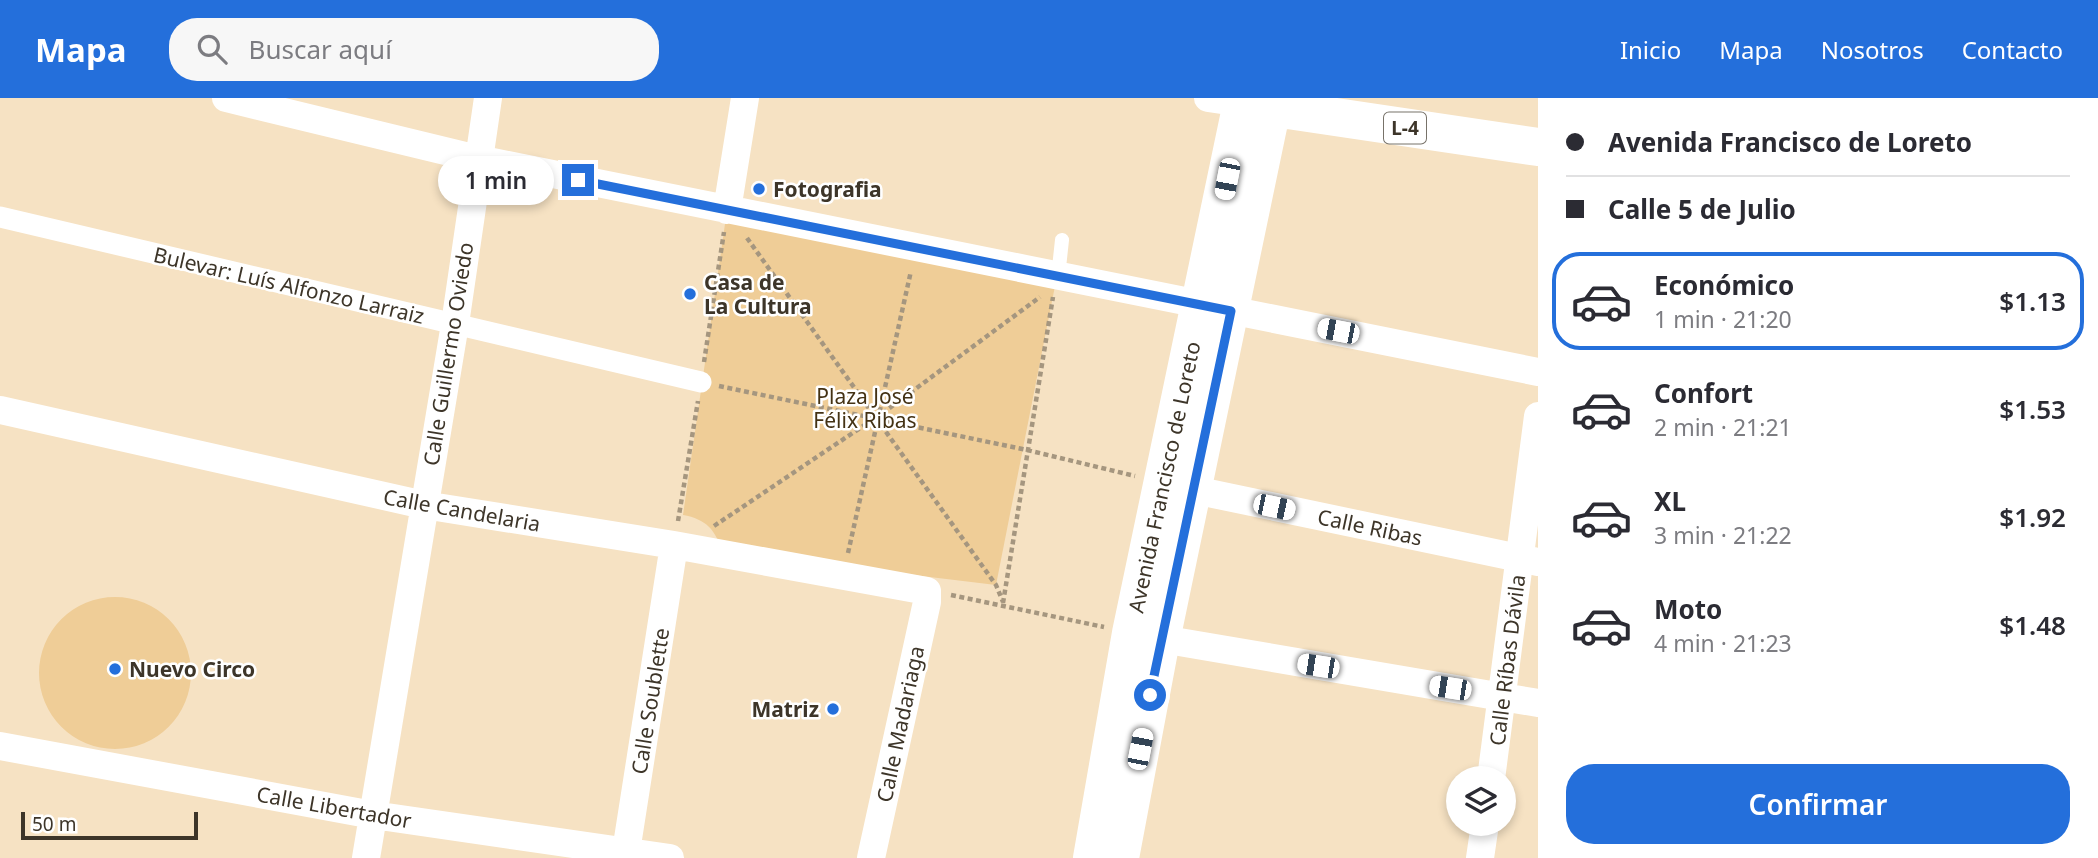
<!DOCTYPE html>
<html lang="es">
<meta charset="utf-8">
<style>
body{margin:0;font-family:"Noto Sans",sans-serif;background:#f7f7f7;color:#2b2b33;height:100vh;display:flex;flex-direction:column;font-size:26px;white-space:nowrap}
*{box-sizing:border-box;margin:0}
p{font-size:23px;color:#7c7c81}
.icon{flex:none;width:38px;height:38px;fill:none;stroke:currentColor;stroke-width:2;stroke-linecap:round;stroke-linejoin:round}
.map{position:relative;flex:1;overflow:hidden}
.panel{display:flex;flex-direction:column;background:#fff;width:560px}
.panel>*{flex:none}
.hud{display:grid;align-content:center;height:154px;padding:0 28px;background:#fff}
.controls{position:absolute;left:1446px;top:668px;display:grid;gap:14px}
.controls a{display:grid;place-items:center;width:70px;height:70px;border-radius:50%;background:#fff;box-shadow:0 4px 10px #0003;font-size:35px}
.scale{position:absolute;left:21px;bottom:18px;width:177px;box-sizing:border-box;padding-left:7px;border:4px solid #3d3529;border-top:0;font-size:19px;line-height:24px;white-space:nowrap;color:#3d3529;-webkit-text-stroke:5px #fff;paint-order:stroke}
.end{position:absolute;width:32px;height:32px;margin:-16px;border:9px solid #246fdb;background:#fff;box-shadow:0 0 0 4px #fff}
.from{border-radius:50%}
.bubble{position:absolute;height:49px;border-radius:24px;background:#fff;box-shadow:0 4px 10px #0003;font-size:23px;font-weight:600;line-height:49px;text-align:center}
.car{position:absolute;width:21px;height:42px;margin:-21px -10px;border-radius:9px;box-shadow:0 0 5px 2px #0007;background:linear-gradient(#fff 24%,#345 0 40%,#fff 0 76%,#345 0 86%,#fff 0)}
.hud b{display:flex;align-items:center;gap:24px;height:66px;font-size:26px}
.hud b+b{border-top:2px solid #e1e1e2}
.hud i{width:18px;height:18px;background:#2b2b33}
ul{padding:0;list-style:none}
li{display:flex;align-items:center;gap:21px;height:98px;margin:0 14px 10px;padding:0 14px;border:4px solid transparent;border-radius:28px}
li div{flex:1}
li b{display:block;font-size:26px}
li em{font-style:normal;font-weight:600}
li.active{border-color:#246fdb}
li>.icon{width:63px;height:63px;stroke-width:1.5}
.button{display:flex;gap:14px;margin-top:auto;padding:14px 28px}
.button a{flex:1;height:80px;border-radius:28px;background:#246fdb;color:#fff;font-size:28px;font-weight:600;line-height:80px;text-align:center}
header{display:flex;align-items:center;gap:42px;box-sizing:border-box;height:98px;padding:0 35px;background:#246fdb;color:#fff}
header strong{font-size:33px}
nav{display:flex;gap:38px;margin-inline-start:auto;font-size:24px}
.search{width:490px;height:63px;background:#f7f7f7;display:flex;align-items:center;gap:18px;box-sizing:border-box;padding:0 24px;border-radius:28px;color:#7c7c81;font-size:26px}
main{display:flex;flex:1;min-height:0}
.map>svg:first-child{display:block}
</style>
<header>
<strong>Mapa</strong>
<div class="search"><svg class="icon" aria-label="search" viewBox="0 0 24 24"><circle cx="10" cy="10" r="6"/><path d="M15 15l6 6"/></svg>Buscar aquí</div>
<nav><a>Inicio</a><a>Mapa</a><a>Nosotros</a><a>Contacto</a></nav>
</header>
<main>
<div class="map">
<svg width="1538" height="760" viewBox="0 0 1538 760">
<rect width="100%" height="100%" fill="#f6e2c3"/>
<path fill="#efcd97" d="M727,112l328,76 -59,299 -274,-33c-6,-22 -16,-33 -39,-37z
M39 575a76 76 0 1 1 152 0a76 76 0 1 1-152 0Z"/>
<g fill="none" stroke-linecap="round" stroke-linejoin="round">
<path stroke="#a5967f" stroke-width="4.5" stroke-dasharray="5 3.5" stroke-linecap="butt" d="M747,140l129,180 164,-121
M704,264l20,-130
M719,288l308,64 108,26
M876,320l120,167 7,17
M678,423l20,-120
M714,428l161,-108
M848,455l63,-282
M951,497l153,32
M1003,505l50,-306"/>
<path stroke="#fff" stroke-width="14" d="M1058,179l4,-37"/>
<path stroke="#fff" stroke-width="21" d="M0,119l701,165"/>
<path stroke="#fff" stroke-width="28" d="M226,0l252,61 1060,213
M1208,0l34,5
M727,112l18,-112
M0,312l424,95 250,40 253,46v11l-56,256
M1175,388l363,76
M1144,538l394,67
M0,648l373,69 297,43
M1491,681l47,-363
M366,760l89,-534 33,-226
M625,760l49,-313
M1480,760l5,-34"/>
<path stroke="#fff" stroke-width="38" d="M1248,6l290,43
M1092,760l39,-225 112,-535
M1120,760l41,-218 113,-542"/>
</g>
<g fill="none" stroke-linecap="round" stroke-linejoin="round">
<path stroke="#246fdb" stroke-width="9" d="M578,82l653,131 -81,384"/>
</g>
<g fill="#246fdb" stroke="#fff" stroke-width="2.5">
<circle cx="759" cy="91" r="7"/>
<circle cx="690" cy="196" r="7"/>
<circle cx="115" cy="571" r="7"/>
<circle cx="833" cy="611" r="7"/>
</g>
<g text-anchor="middle" dominant-baseline="central" stroke-width="5" stroke-linejoin="round" paint-order="stroke">
<rect fill="#fff" stroke="#777269" stroke-width="2" x="1384" y="14.5" width="42" height="31" rx="5"/>
<g font-size="19" font-weight="bold" fill="#3d3529">
<text x="1405" y="30">L-4</text>
</g>
<g font-size="21" font-weight="bold" fill="#3d3529" stroke="#fff" text-anchor="start">
<text x="773" y="91">Fotografia</text>
<text x="704" y="184">Casa de<tspan x="704" dy="24">La Cultura</tspan></text>
<text x="129" y="571">Nuevo Circo</text>
<text x="819" y="611" text-anchor="end">Matriz</text>
</g>
<g font-size="21" fill="#3d3529" stroke="#fff">
<text transform="translate(289 187) rotate(13)">Bulevar: Luís Alfonzo Larraiz</text>
<text transform="translate(448 256) rotate(-81)">Calle Guillermo Oviedo</text>
<text transform="translate(1164 379) rotate(-78)">Avenida Francisco de Loreto</text>
<text transform="translate(462 412) rotate(10)">Calle Candelaria</text>
<text transform="translate(1370 429) rotate(12)">Calle Ribas</text>
<text transform="translate(1507 562) rotate(-83)">Calle Ríbas Dávila</text>
<text transform="translate(650 603) rotate(-81)">Calle Soublette</text>
<text transform="translate(900 626) rotate(-78)">Calle Madariaga</text>
<text transform="translate(334 709) rotate(10)">Calle Libertador</text>
</g>
<g font-size="21" fill="#443214" stroke="#fff">
<text x="865" y="298">Plaza José<tspan x="865" dy="24">Félix Ribas</tspan></text>
</g>
</g>
</svg>
<div class="controls">
<a><svg class="icon" aria-label="layers" viewBox="0 0 24 24"><path d="M12 4l9 5-9 5-9-5zM3 14l9 5 9-5"/></svg></a>
</div>
<div class="scale">50 m</div>
<i class="end from" style="left:1150px;top:597px"></i>
<i class="end" style="left:578px;top:82px"></i>
<div class="bubble" style="left:438px;top:58px;width:116px">1 min</div>
<i class="car" style="left:1227px;top:81px;rotate:191deg"></i>
<i class="car" style="left:1338px;top:233px;rotate:281deg"></i>
<i class="car" style="left:1274px;top:409px;rotate:102deg"></i>
<i class="car" style="left:1318px;top:568px;rotate:279deg"></i>
<i class="car" style="left:1450px;top:590px;rotate:279deg"></i>
<i class="car" style="left:1140px;top:651px;rotate:11deg"></i>
</div>
<section class="panel">
<div class="hud">
<b><i class="from"></i>Avenida Francisco de Loreto</b>
<b><i></i>Calle 5 de Julio</b>
</div>
<ul>
<li class="active"><svg class="icon" aria-label="car" viewBox="0 0 24 24"><path d="M5 17H2v-5l4-1 3-4h7l3 4 3 1v5h-3M9 17h6M6 11h13"/><circle cx="7" cy="17" r="2"/><circle cx="17" cy="17" r="2"/></svg><div><b>Económico</b><p>1 min · 21:20</p></div><em>$1.13</em></li>
<li><svg class="icon" aria-label="car" viewBox="0 0 24 24"><path d="M5 17H2v-5l4-1 3-4h7l3 4 3 1v5h-3M9 17h6M6 11h13"/><circle cx="7" cy="17" r="2"/><circle cx="17" cy="17" r="2"/></svg><div><b>Confort</b><p>2 min · 21:21</p></div><em>$1.53</em></li>
<li><svg class="icon" aria-label="car" viewBox="0 0 24 24"><path d="M5 17H2v-5l4-1 3-4h7l3 4 3 1v5h-3M9 17h6M6 11h13"/><circle cx="7" cy="17" r="2"/><circle cx="17" cy="17" r="2"/></svg><div><b>XL</b><p>3 min · 21:22</p></div><em>$1.92</em></li>
<li><svg class="icon" aria-label="car" viewBox="0 0 24 24"><path d="M5 17H2v-5l4-1 3-4h7l3 4 3 1v5h-3M9 17h6M6 11h13"/><circle cx="7" cy="17" r="2"/><circle cx="17" cy="17" r="2"/></svg><div><b>Moto</b><p>4 min · 21:23</p></div><em>$1.48</em></li>
</ul>
<div class="button"><a>Confirmar</a></div>
</section>
</main>
